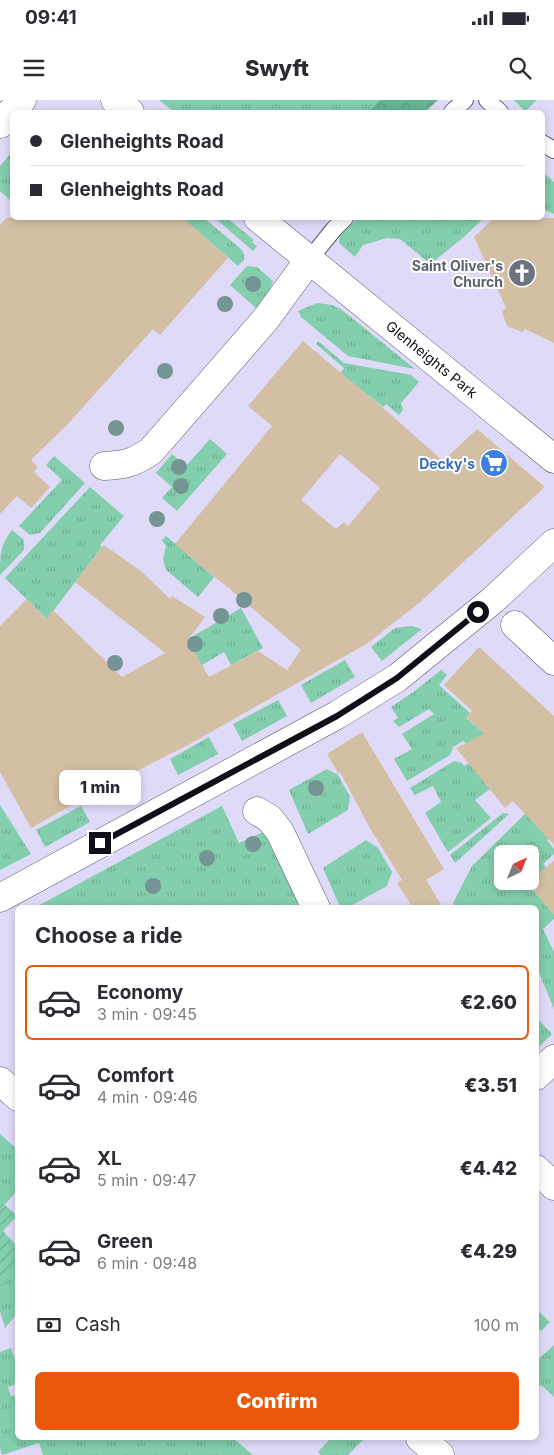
<!DOCTYPE html>
<meta charset="utf-8">
<style>
body{margin:0;font-family:Inter,sans-serif;background:#f7f7f7;color:#2b2b33;height:100vh;display:flex;flex-direction:column;font-size:19px;white-space:nowrap}
*{box-sizing:border-box;margin:0}
p{font-size:16px;color:#7c7c81}
.icon{flex:none;width:28px;height:28px;fill:none;stroke:currentColor;stroke-width:2;stroke-linecap:round;stroke-linejoin:round}
.map{position:relative;flex:1;overflow:hidden}
.drawer{position:absolute;left:15px;top:805px;width:524px;height:535px;display:flex;flex-direction:column;background:#fff;border-radius:8px;box-shadow:0 2px 8px #0003}
.drawer>*{flex:none}
.hud{position:absolute;left:10px;top:10px;width:535px;height:110px;border-radius:8px;box-shadow:0 2px 8px #0003;display:grid;align-content:center;height:110px;padding:0 20px;background:#fff}
.needle{width:32px;rotate:43deg}
.tools{position:absolute;left:494px;top:745px;display:grid;gap:10px}
.tools a{display:grid;place-items:center;width:45px;height:45px;border-radius:8px;background:#fff;box-shadow:0 2px 8px #0003;font-size:25px}
.end{position:absolute;width:22px;height:22px;margin:-11px;border:6px solid #100e18;background:#fff;box-shadow:0 0 0 2px #fff}
.from{border-radius:50%}
.bubble{position:absolute;height:35px;border-radius:8px;background:#fff;box-shadow:0 2px 8px #0003;font-size:16px;font-weight:800;line-height:35px;text-align:center}
.hud b{display:flex;align-items:center;gap:18px;height:48px;font-size:19px}
.hud b+b{border-top:1px solid #e1e1e2}
.hud i{width:12px;height:12px;background:#2b2b33}
ul{padding:0;list-style:none}
li{display:flex;align-items:center;gap:15px;height:75px;margin:0 10px 8px;padding:0 10px;border:2px solid transparent;border-radius:8px}
li div{flex:1}
li b{display:block;font-size:19px}
li em{font-style:normal;font-weight:800}
li.selected{border-color:#ea580c}
li>.icon{width:45px;height:45px;stroke-width:1.5}
h2{padding:0 20px;font-size:22px;line-height:60px}
.pay{display:flex;align-items:center;gap:12px;height:55px;padding:0 20px;font-size:19px}
.pay p{margin-inline-start:auto}
.primary-button{display:flex;gap:10px;margin-top:auto;padding:10px 20px}
.primary-button a{flex:1;height:58px;border-radius:8px;background:#ea580c;color:#fff;font-size:20px;font-weight:800;line-height:58px;text-align:center}
.status{display:flex;justify-content:space-between;align-items:center;height:35px;padding:0 25px;background:#fff;direction:ltr}
.status svg{height:14px;fill:currentColor}
header{display:flex;justify-content:space-between;align-items:center;height:65px;padding:0 20px;background:#fff;font-size:22px;font-weight:800}
.map>svg:first-child{display:block}
</style>
<div class="status"><b>09:41</b><svg viewBox="0 0 49 12"><path d="M0 12V9h3v3zM5 12V6h3v6zM10 12V3h3v9zM15 12V0h3v12zM26 1h20v11H26zM47 4h2v5h-2z"/></svg></div>
<header><svg class="icon" aria-label="menu" viewBox="0 0 24 24"><path d="M4 6h16M4 12h16M4 18h16"/></svg>Swyft<svg class="icon" aria-label="search" viewBox="0 0 24 24"><circle cx="10" cy="10" r="6"/><path d="M15 15l6 6"/></svg></header>
<div class="map">
<svg width="554" height="1355" viewBox="0 0 554 1355">
<defs>
<pattern id="grass-tufts" width="24" height="20" patternUnits="userSpaceOnUse" patternTransform="scale(1.25)"><rect width="24" height="20" fill="#83ceac"/><path d="M3 7l-1-3M5 7V3M7 7l1-3M15 17l-1-3M17 17v-4M19 17l1-3" fill="none" stroke="#70b093"/></pattern>
<pattern id="forest-crowns" width="20" height="18" patternUnits="userSpaceOnUse" patternTransform="scale(1.25)"><rect width="20" height="18" fill="#63b591"/><path d="M2 6a3 3 0 1 1 6 0M12 15a3 3 0 1 1 6 0" fill="none" stroke="#559a7c"/></pattern>
<pattern id="garden-furrows" width="10" height="10" patternUnits="userSpaceOnUse" patternTransform="scale(1.25)"><rect width="10" height="10" fill="#83ceac"/><path d="M-1 1l2-2M0 10L10 0M9 11l2-2" fill="none" stroke="#70b093"/></pattern>
</defs>
<rect width="100%" height="100%" fill="#e0daf9"/>
<path fill="url(#grass-tufts)" d="M159,0h221l-12,12h-194z
M514,0h23l-12,11z
M12,52v50l-12,-11v-25z
M542,71l12,11v32l-11,-5z
M182,118h22l37,31 3,5v6l-6,6z
M215,118h12l27,22 -2,2 5,4 -4,5z
M358,118h126l-19,18 -32,26h-5l-28,-23 -13,-1 -24,7 -8,12 -16,-14 1,-8z
M247,166l10,1 16,14 -5,13 -12,14 -26,-23z
M317,203l15,2 10,5 73,59 -67,-13 -47,-39 -3,-6z
M318,241l26,22 67,12 8,7 -18,21 2,7 -4,5 -13,-11 -3,3 -43,-34 4,-5 -28,-24z
M210,339l17,15 -50,57 -15,-13 10,-11 -16,-14 16,-19 14,12z
M54,356l31,27 -45,50 -10,2 -11,-9 43,-46 -16,-15z
M90,387l34,29 -24,29 2,2 -55,72 -42,-41z
M12,430l12,10v10l-24,25c0,-20 0,-29 12,-45z
M166,436l48,41 -16,20 -32,-27 -3,-11 3,-13 -4,-6z
M241,508l22,40 -32,17 -7,-13 -22,13 -26,-19z
M412,526l10,3 -40,32 -11,-14 24,-19z
M345,560l10,17 -44,26 -10,-18z
M441,570l6,5 -8,10 31,28 -4,5 13,11 15,6 -4,54 -15,11 16,18 -43,34 -23,-39 16,-11 -8,-16 -18,9 -5,-7 44,-27 8,2 2,3 16,-9 -17,-16 -10,6 -3,8 -43,26 -13,-22 18,-10 -10,-15 32,-20 -5,-5 -30,18 -6,-6 5,-3 -7,-11 21,-14z
M278,600l9,16 -45,25 -9,-17z
M209,637l9,17 -40,21 -8,-16z
M327,669l11,6 12,22 -2,13 -40,24 -19,-44z
M0,705l31,49 -31,16z
M81,706l9,16 -45,25 -9,-17z
M222,706l17,37 27,-12 35,77h-267z
M503,713l6,1 -54,49 -5,-8z
M525,714l29,20 -7,6 7,9v5l-11,10 10,12 -23,5v-27h-28v27h28l-3,3 27,29v6l-11,10 11,23v57l-18,-44v-57h-80l-3,-5 19,-37z
M366,740l12,8 14,24 -5,14 -38,21h-9l-17,-39z
M536,917l16,17 -16,16z
M0,1034l18,16 -1,41 -17,19z
M17,1168v46l-12,14 -5,-17v-23z
M536,1209l14,13 -9,9 -5,-3z
M554,1245v52l-13,-12 -5,4v-28z
M11,1248l6,18v18l-9,3 3,9 6,-1 1,43h215l20,17h-210l-4,-12 -37,12 -2,-7v-96z
M330,1338h35l-17,17h-27l-3,-3 12,-13z"/>
<path fill="url(#forest-crowns)" d="M380,0h58l-13,12h-57z"/>
<path fill="url(#garden-furrows)" d="M5,1105l12,11 -14,15 14,15v22l-17,20v-78z"/>
<path fill="#d3c0a4" fill-rule="evenodd" d="M6,118h177l45,40 -68,77 -7,-6 -85,95 -37,36 7,7 -4,5 16,15 -19,21 -14,-12 -17,18v-289z
M494,118h60v125l-29,-14 -3,3 -15,-6 -5,-14 4,-4 -32,-71z
M303,241l86,72 54,48 34,-32 68,58 -126,116 -51,40 -180,102 -93,47 -64,36 -31,-56v-146l27,-27 19,20 7,-9 69,67 43,-24 -90,-71 29,-37 37,26 29,28 2,-3 33,21 -17,23 21,37 49,-26 29,19 14,-20 -69,-59 -3,-4 -1,1 -53,-44 97,-118 -24,-20zM340,354l40,34 -32,38 -4,-4 -8,7 -35,-29z
M479,547l75,69v129l-41,-44 -8,7 -49,-60 28,-14 -18,-17 6,-6 -28,-26z
M362,632l82,137 -18,11 17,28h-30l-16,-25 5,-3 -27,-44h-1l-34,-64 -2,1 -11,-19z
M554,761v54l-27,-32z"/>
<g fill="none" stroke-linecap="round" stroke-linejoin="round">
<g stroke="#5b5670" stroke-width="18">
<path id="lane" d="M487,0l13,12
M452,12l13,-12
M542,43l12,7
M309,160l25,-31 11,-11"/>
</g>
<g stroke="#5b5670" stroke-width="29">
<path id="street" d="M115,0l15,12
M0,24l22,-24
M258,118l296,241
M104,366c22,-1 29,-3 47,-15l114,-131 44,-60
M515,525l39,36
M257,711l13,8 10,13 36,76
M536,976l18,-17
M0,981l18,16
M536,1069l18,17
M420,1338l20,17"/>
</g>
<g stroke="#5b5670" stroke-width="29">
<path id="secondary" d="M0,798l337,-183 60,-37 96,-78 61,-57"/>
</g>
<use href="#lane" stroke="#fff" stroke-width="16"/>
<use href="#street" stroke="#fff" stroke-width="28"/>
<use href="#secondary" stroke="#fff" stroke-width="28"/>
</g>
<g fill="#759595">
<circle cx="253" cy="184" r="8"/>
<circle cx="225" cy="204" r="8"/>
<circle cx="165" cy="271" r="8"/>
<circle cx="116" cy="328" r="8"/>
<circle cx="179" cy="367" r="8"/>
<circle cx="181" cy="386" r="8"/>
<circle cx="157" cy="419" r="8"/>
<circle cx="244" cy="500" r="8"/>
<circle cx="221" cy="516" r="8"/>
<circle cx="195" cy="544" r="8"/>
<circle cx="115" cy="563" r="8"/>
<circle cx="316" cy="688" r="8"/>
<circle cx="253" cy="744" r="8"/>
<circle cx="207" cy="758" r="8"/>
<circle cx="153" cy="786" r="8"/>
</g>
<g fill="none" stroke-linecap="round" stroke-linejoin="round">
<path stroke="#100e18" stroke-width="6" d="M100,743l237,-127 60,-38 81,-66"/>
</g>
<defs>
<g id="church-disc" transform="scale(1.4375)"><circle r="9.5" fill="#6b7280" stroke="#fff"/><path d="M-1.2-6h2.4v3.5h3.3v2.4h-3.3V6h-2.4V-.1h-3.3v-2.4h3.3Z" fill="#fff"/></g>
<g id="supermarket-disc" transform="scale(1.4375)"><circle r="9.5" fill="#3f7fe0" stroke="#fff"/><path d="M-6-5.5h2.5l.6 2H6L4.5 2H-2.5L-4.4-4H-6ZM-1.5 3.2a1.3 1.3 0 1 0 .1 0ZM3 3.2a1.3 1.3 0 1 0 .1 0Z" fill="#fff"/></g>
</defs>
<g fill-rule="evenodd">
<use href="#church-disc" x="522" y="173"/>
<use href="#supermarket-disc" x="494" y="363"/>
</g>
<g text-anchor="middle" dominant-baseline="central" stroke-width="4" stroke-linejoin="round" paint-order="stroke">
<g font-size="14" font-weight="bold" fill="#5b616d" stroke="#fff" text-anchor="end">
<text x="503" y="165">Saint Oliver's<tspan x="503" dy="16">Church</tspan></text>
</g>
<g font-size="14" fill="#100e18" stroke="#fff">
<text transform="translate(432 259) rotate(39)">Glenheights Park</text>
</g>
<g font-size="14" font-weight="bold" fill="#366cbe" stroke="#fff" text-anchor="end">
<text x="475" y="363">Decky's</text>
</g>
</g>
</svg>
<div class="tools">
<a><svg class="needle" viewBox="-14 -14 28 28"><path d="M0-13l5 13h-10z" fill="#e53935"/><path d="M0 13l5-13h-10z" fill="#7c7c81"/></svg></a>
</div>
<i class="end from" style="left:478px;top:512px"></i>
<i class="end" style="left:100px;top:743px"></i>
<div class="bubble" style="left:59px;top:670px;width:82px">1 min</div>
<div class="hud">
<b><i class="from"></i>Glenheights Road</b>
<b><i></i>Glenheights Road</b>
</div>
<section class="drawer">
<h2>Choose a ride</h2>
<ul>
<li class="selected"><svg class="icon" aria-label="car" viewBox="0 0 24 24"><path d="M5 17H2v-5l4-1 3-4h7l3 4 3 1v5h-3M9 17h6M6 11h13"/><circle cx="7" cy="17" r="2"/><circle cx="17" cy="17" r="2"/></svg><div><b>Economy</b><p>3 min · 09:45</p></div><em>€2.60</em></li>
<li><svg class="icon" aria-label="car" viewBox="0 0 24 24"><path d="M5 17H2v-5l4-1 3-4h7l3 4 3 1v5h-3M9 17h6M6 11h13"/><circle cx="7" cy="17" r="2"/><circle cx="17" cy="17" r="2"/></svg><div><b>Comfort</b><p>4 min · 09:46</p></div><em>€3.51</em></li>
<li><svg class="icon" aria-label="car" viewBox="0 0 24 24"><path d="M5 17H2v-5l4-1 3-4h7l3 4 3 1v5h-3M9 17h6M6 11h13"/><circle cx="7" cy="17" r="2"/><circle cx="17" cy="17" r="2"/></svg><div><b>XL</b><p>5 min · 09:47</p></div><em>€4.42</em></li>
<li><svg class="icon" aria-label="car" viewBox="0 0 24 24"><path d="M5 17H2v-5l4-1 3-4h7l3 4 3 1v5h-3M9 17h6M6 11h13"/><circle cx="7" cy="17" r="2"/><circle cx="17" cy="17" r="2"/></svg><div><b>Green</b><p>6 min · 09:48</p></div><em>€4.29</em></li>
</ul>
<div class="pay"><svg class="icon" aria-label="cash" viewBox="0 0 24 24"><path d="M3 7h18v10H3z"/><circle cx="12" cy="12" r="2"/></svg>Cash<p>100 m</p></div>
<div class="primary-button"><a>Confirm</a></div>
</section>
</div>
